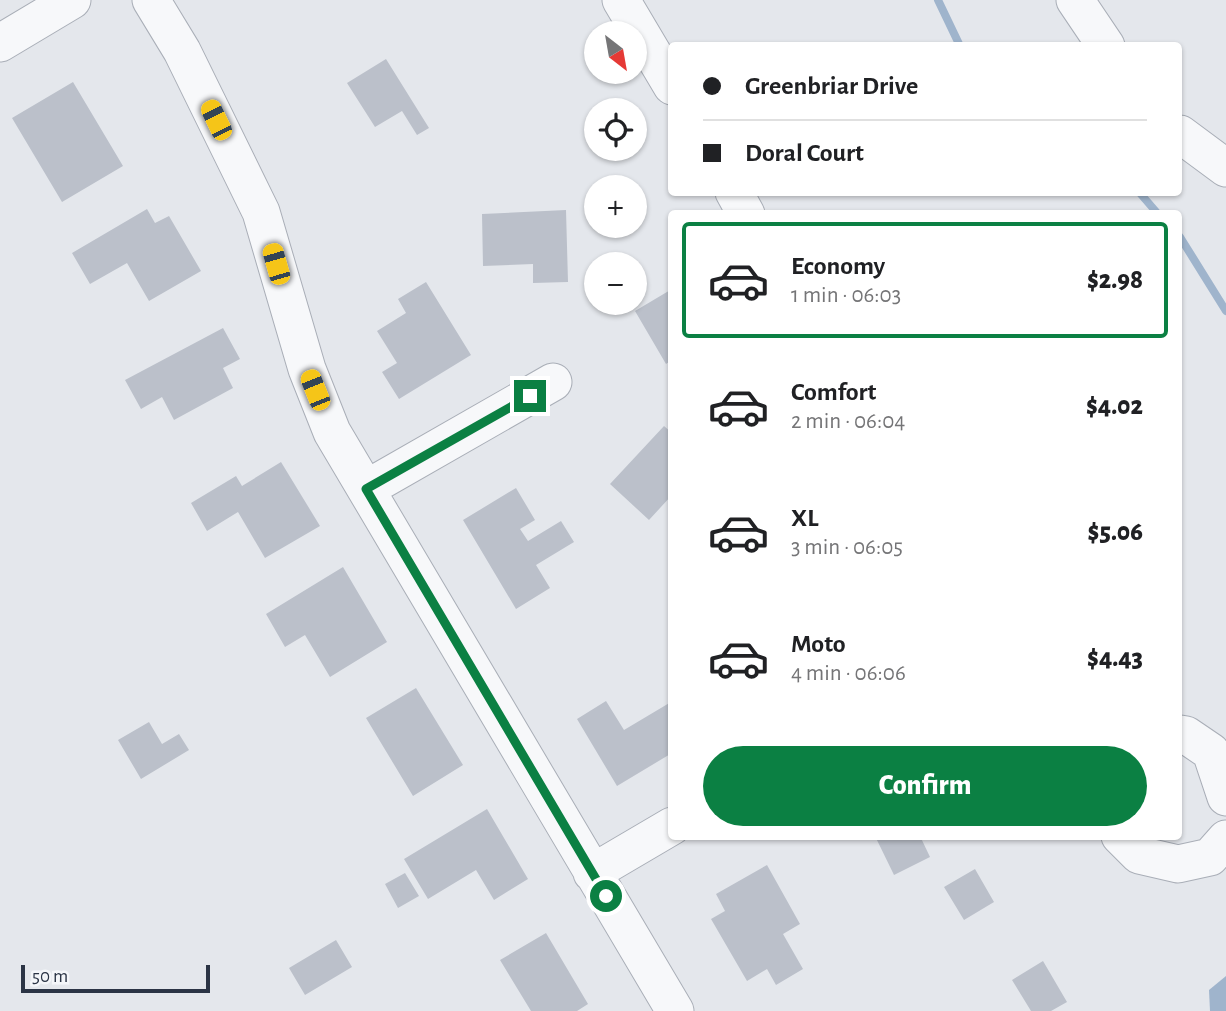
<!DOCTYPE html>
<meta charset="utf-8">
<style>
body{margin:0;font-family:"Alegreya Sans",sans-serif;background:#f6f6f6;color:#202124;height:100vh;display:flex;flex-direction:column;font-size:26px;white-space:nowrap}
*{box-sizing:border-box;margin:0}
p{font-size:23px;color:#757577}
.icon{flex:none;width:38px;height:38px;fill:none;stroke:currentColor;stroke-width:2;stroke-linecap:round;stroke-linejoin:round}
.map{position:relative;flex:1;overflow:hidden}
.sheet{position:absolute;left:668px;top:210px;width:514px;height:630px;display:flex;flex-direction:column;background:#fff;border-radius:7px;box-shadow:0 2px 5px #0004}
.sheet>*{flex:none}
.hud{position:absolute;left:668px;top:42px;width:514px;height:154px;border-radius:7px;box-shadow:0 2px 5px #0004;display:grid;align-content:center;height:154px;padding:0 35px;background:#fff}
.needle{width:46px;rotate:149deg}
.controls{position:absolute;left:584px;top:21px;display:grid;gap:14px}
.controls a{display:grid;place-items:center;width:63px;height:63px;border-radius:50%;background:#fff;box-shadow:0 2px 5px #0004;font-size:35px}
.scale{position:absolute;left:21px;bottom:18px;width:189px;box-sizing:border-box;padding-left:7px;border:4px solid #2b3445;border-top:0;font-size:19px;line-height:24px;white-space:nowrap;color:#2b3445;-webkit-text-stroke:5px #f4f6f9;paint-order:stroke}
.end{position:absolute;width:32px;height:32px;margin:-16px;border:9px solid #0b8043;background:#fff;box-shadow:0 0 0 4px #fff}
.from{border-radius:50%}
.car{position:absolute;width:21px;height:42px;margin:-21px -10px;border-radius:9px;box-shadow:0 0 5px 2px #0007;background:linear-gradient(#f5c518 24%,#345 0 40%,#f5c518 0 76%,#345 0 86%,#f5c518 0)}
.hud b{display:flex;align-items:center;gap:24px;height:66px;font-size:26px}
.hud b+b{border-top:2px solid #e0e0e0}
.hud i{width:18px;height:18px;background:#202124}
ul{padding:12px 0 0;list-style:none}
li{display:flex;align-items:center;gap:21px;height:116px;margin:0 14px 10px;padding:0 21px;border:4px solid transparent;border-radius:7px}
li div{flex:1}
li b{display:block;font-size:26px}
li em{font-style:normal;font-weight:800}
li.on{border-color:#0b8043}
li>.icon{width:63px;height:63px;stroke-width:1.5}
.action{display:flex;gap:14px;margin-top:auto;padding:14px 35px}
.action a{flex:1;height:80px;border-radius:42px;background:#0b8043;color:#fff;font-size:28px;font-weight:800;line-height:80px;text-align:center}
.map>svg:first-child{display:block}
</style>
<div class="map">
<svg width="1226" height="1011" viewBox="0 0 1226 1011">
<rect width="100%" height="100%" fill="#e4e7ec"/>
<path fill="#9fb4cc" d="M1226,976v35h-16l-1,-21z"/>
<g fill="none" stroke-linecap="round" stroke-linejoin="round">
<path stroke="#9fb4cc" stroke-width="8" d="M938,0l22,46
M1139,192l19,22
M1180,237l46,74"/>
</g>
<path fill="#bbc0ca" d="M386,59l43,69 -12,7 -15,-24 -27,16 -28,-44z
M73,82l50,84 -61,36 -50,-84z
M147,209l8,14 14,-7 32,55 -52,30 -22,-38 -37,21 -18,-31z
M566,210l2,72 -35,1v-19l-50,2 -1,-52z
M426,282l45,73 -72,44 -17,-27 15,-9 -20,-32 29,-18 -8,-14z
M672,289v71l-6,4 -31,-53z
M223,328l17,31 -17,9 10,20 -59,32 -12,-23 -21,12 -16,-29z
M664,426l8,7v62l-23,25 -39,-36z
M281,462l39,64 -55,32 -27,-46 -31,19 -16,-28 45,-27 6,10z
M516,488l19,32 -15,9 8,12 33,-20 13,21 -38,23 14,23 -34,21 -53,-89z
M343,567l44,75 -57,35 -25,-42 -20,12 -19,-33z
M416,688l47,77 -50,31 -47,-78z
M606,701l18,29 47,-28 1,2v49l-55,33 -40,-67z
M149,722l13,22 17,-10 10,16 -48,29 -23,-39z
M487,809l41,70 -34,21 -18,-30 -48,29 -24,-40z
M875,836h45l10,21 -36,18z
M767,865l33,59 -17,10 20,35 -27,16 -9,-16 -20,12 -36,-62 14,-8 -9,-17z
M975,869l19,33 -30,18 -20,-33z
M405,873l14,23 -21,12 -13,-24z
M546,933l42,71 -11,7h-46l-31,-51z
M336,940l16,27 -47,28 -16,-27z
M1043,961l24,41 -16,9h-20l-19,-31z"/>
<g fill="none" stroke-linecap="round" stroke-linejoin="round">
<g stroke="#a9aeb7" stroke-width="39">
<path id="minor" d="M151,0l31,51 79,161 46,157 25,63 343,579
M621,0l51,86
M1075,0l31,46
M0,43l72,-43
M1180,134l46,34
M734,192l12,22
M366,489l187,-107
M1180,734l6,1 25,17 15,45
M1120,836l19,19 39,9 32,-7 16,-18
M592,873l80,-47"/>
</g>
<use href="#minor" stroke="#f7f8fa" stroke-width="37"/>
</g>
<g fill="none" stroke-linecap="round" stroke-linejoin="round">
<path stroke="#0b8043" stroke-width="9" d="M530,396l-164,93 240,407"/>
</g>
</svg>
<div class="controls">
<a><svg class="needle" viewBox="-14 -14 28 28"><path d="M0-13l5 13h-10z" fill="#e53935"/><path d="M0 13l5-13h-10z" fill="#757577"/></svg></a>
<a><svg class="icon" aria-label="locate" viewBox="0 0 24 24"><circle cx="12" cy="12" r="6"/><path d="M12 2v4M12 18v4M2 12h4M18 12h4"/></svg></a>
<a>+</a>
<a>−</a>
</div>
<div class="scale">50 m</div>
<i class="end from" style="left:606px;top:896px"></i>
<i class="end" style="left:530px;top:396px"></i>
<i class="car" style="left:216px;top:120px;rotate:334deg"></i>
<i class="car" style="left:276px;top:264px;rotate:344deg"></i>
<i class="car" style="left:315px;top:390px;rotate:338deg"></i>
<div class="hud">
<b><i class="from"></i>Greenbriar Drive</b>
<b><i></i>Doral Court</b>
</div>
<section class="sheet">
<ul>
<li class="on"><svg class="icon" aria-label="car" viewBox="0 0 24 24"><path d="M5 17H2v-5l4-1 3-4h7l3 4 3 1v5h-3M9 17h6M6 11h13"/><circle cx="7" cy="17" r="2"/><circle cx="17" cy="17" r="2"/></svg><div><b>Economy</b><p>1 min · 06:03</p></div><em>$2.98</em></li>
<li><svg class="icon" aria-label="car" viewBox="0 0 24 24"><path d="M5 17H2v-5l4-1 3-4h7l3 4 3 1v5h-3M9 17h6M6 11h13"/><circle cx="7" cy="17" r="2"/><circle cx="17" cy="17" r="2"/></svg><div><b>Comfort</b><p>2 min · 06:04</p></div><em>$4.02</em></li>
<li><svg class="icon" aria-label="car" viewBox="0 0 24 24"><path d="M5 17H2v-5l4-1 3-4h7l3 4 3 1v5h-3M9 17h6M6 11h13"/><circle cx="7" cy="17" r="2"/><circle cx="17" cy="17" r="2"/></svg><div><b>XL</b><p>3 min · 06:05</p></div><em>$5.06</em></li>
<li><svg class="icon" aria-label="car" viewBox="0 0 24 24"><path d="M5 17H2v-5l4-1 3-4h7l3 4 3 1v5h-3M9 17h6M6 11h13"/><circle cx="7" cy="17" r="2"/><circle cx="17" cy="17" r="2"/></svg><div><b>Moto</b><p>4 min · 06:06</p></div><em>$4.43</em></li>
</ul>
<div class="action"><a>Confirm</a></div>
</section>
</div>
